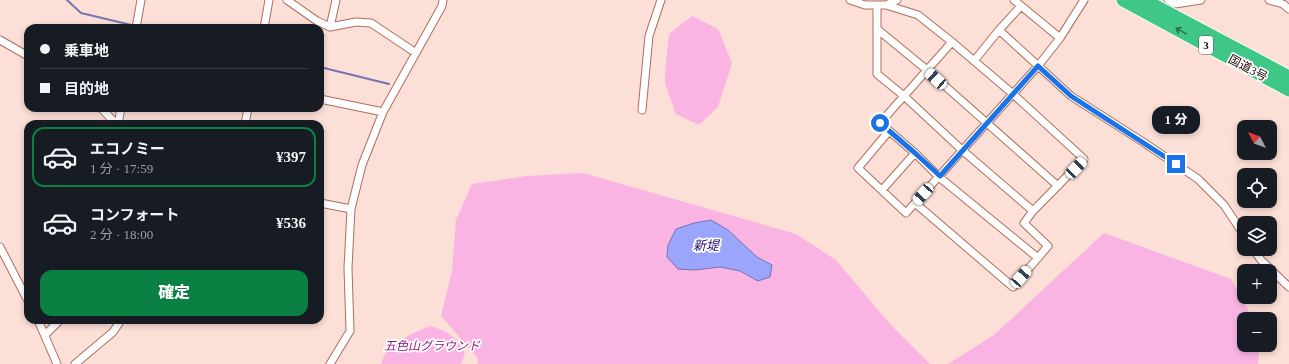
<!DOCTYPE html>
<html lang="ja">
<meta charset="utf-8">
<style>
body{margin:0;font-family:"Times New Roman","Noto Sans JP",serif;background:#242831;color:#f1f3f6;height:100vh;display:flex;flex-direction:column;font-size:15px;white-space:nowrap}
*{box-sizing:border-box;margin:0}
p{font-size:13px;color:#9ea1a6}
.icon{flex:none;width:22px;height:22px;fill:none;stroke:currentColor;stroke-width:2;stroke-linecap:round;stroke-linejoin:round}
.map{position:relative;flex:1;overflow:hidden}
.drawer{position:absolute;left:24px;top:120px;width:300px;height:204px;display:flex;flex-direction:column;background:#171b24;border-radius:12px;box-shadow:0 2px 6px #0003}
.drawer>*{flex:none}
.hud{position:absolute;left:24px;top:24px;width:300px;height:88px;border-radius:12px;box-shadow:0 2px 6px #0003;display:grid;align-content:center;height:88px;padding:0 16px;background:#171b24}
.needle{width:26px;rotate:311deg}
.fabs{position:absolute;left:1237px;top:120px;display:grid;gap:8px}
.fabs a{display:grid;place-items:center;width:40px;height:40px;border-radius:8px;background:#171b24;box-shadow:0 2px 6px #0003;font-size:20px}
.end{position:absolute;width:18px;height:18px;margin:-9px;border:5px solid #1a73e8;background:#fff;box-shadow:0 0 0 2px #fff}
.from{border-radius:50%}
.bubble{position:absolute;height:28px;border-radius:12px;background:#171b24;box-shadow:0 2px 6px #0003;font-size:13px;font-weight:800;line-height:28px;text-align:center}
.car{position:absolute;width:12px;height:24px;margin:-12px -6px;border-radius:5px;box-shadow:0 0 3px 1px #0007;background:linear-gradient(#fff 24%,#345 0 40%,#fff 0 76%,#345 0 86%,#fff 0)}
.hud b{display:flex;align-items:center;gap:14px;height:38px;font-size:15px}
.hud b+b{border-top:1px solid #363941}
.hud i{width:10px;height:10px;background:#f1f3f6}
ul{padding:7px 0 0;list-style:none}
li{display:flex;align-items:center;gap:12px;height:60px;margin:0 8px 6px;padding:0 8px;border:2px solid transparent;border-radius:12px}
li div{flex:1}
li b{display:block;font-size:15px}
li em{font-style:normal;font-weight:800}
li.current{border-color:#0b8043}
li>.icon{width:36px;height:36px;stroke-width:1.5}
.cta{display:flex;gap:8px;margin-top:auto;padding:8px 16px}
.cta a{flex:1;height:46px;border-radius:12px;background:#0b8043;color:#fff;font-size:16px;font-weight:800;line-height:46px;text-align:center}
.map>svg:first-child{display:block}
</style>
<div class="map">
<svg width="1289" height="364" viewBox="0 0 1289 364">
<rect width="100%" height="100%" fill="#fcdfd6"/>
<path fill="#fab4e4" d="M692,16l26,13 14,34 -14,44 -19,18 -23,-11 -11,-30v-12l4,-38z
M583,173l213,61 40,26 54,64 40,40h-452l-1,-7 -36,-41 11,-45 4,-51 16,-36 55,-8z
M1104,233l127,46 22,40h-9v26h16l-2,19h-310l46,-29z
M430,326c18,5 27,11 35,27l-3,8 -2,3h-79c6,-22 31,-30 49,-38z"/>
<path fill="#9ba5fc" stroke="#7575b1" d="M711,220l17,10 29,27 15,8 -2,12 -12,4 -18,-10 -20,-4 -25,3 -17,-1 -11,-12 1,-12 8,-16 18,-6z"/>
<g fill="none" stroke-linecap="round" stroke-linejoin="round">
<path stroke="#7575b1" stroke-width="2" d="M67,0l14,13 63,15
M320,67l69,17"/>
<g stroke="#ae6f5c" stroke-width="9">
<path id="street" d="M287,0l30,21 13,6 26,-5 15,1 45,30
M850,0l15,5h21l32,10 34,27 61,52 71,65 -51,52 -9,12 24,23 -35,41 -98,-84
M1014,0l46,38
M1168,0l7,4 26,-4
M1269,0l14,4 6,5
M877,5v69l27,22 58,54 71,61
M886,5l11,-5
M330,27l6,-27
M136,28l5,-28
M264,28l5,-28
M877,29l50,41 131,116
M999,30l22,-24
M0,40l28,16
M952,42l-72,81 35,30 24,24 99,81
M974,61l25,-31 72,66 72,46 55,37 26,26 20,30
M320,99l63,13
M101,108l15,16
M642,110l7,-74 12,-36
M118,124l3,-16
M245,124l3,-16
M889,131l-31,37 48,45 132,-147 22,-28 24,-38
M882,190l33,-37
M320,203l31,6
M0,247l28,54
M1253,249l8,11 28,27
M38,320l19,44
M45,335l15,-15
M75,364l38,-32 8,-12
M330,364l20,-33 -2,-63 3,-59 11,-44 21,-53 59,-106 1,-6"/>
</g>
<g stroke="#fff" stroke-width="15">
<path id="highway" d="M1123,0l166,90
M1144,0l145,77"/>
</g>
<use href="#street" stroke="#fff" stroke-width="7"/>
<use href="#highway" stroke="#3ec786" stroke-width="13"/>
</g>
<defs><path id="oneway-shaft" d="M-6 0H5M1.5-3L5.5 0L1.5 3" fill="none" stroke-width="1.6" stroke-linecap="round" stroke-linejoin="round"/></defs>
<use stroke="#2e704a" href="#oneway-shaft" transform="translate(1181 31) rotate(-151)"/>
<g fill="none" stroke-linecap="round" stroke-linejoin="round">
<path stroke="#1a73e8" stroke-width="5" d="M880,123l35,30 25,23 98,-110 33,30 105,68"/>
</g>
<g text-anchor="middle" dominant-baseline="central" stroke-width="3.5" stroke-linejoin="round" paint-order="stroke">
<rect fill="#fff" stroke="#5f504d" stroke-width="1" x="1199" y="36" width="14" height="18" rx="3"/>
<g font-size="11" font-weight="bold" fill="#1b0501">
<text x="1206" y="45">3</text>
</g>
<g font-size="12" fill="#1b0501" stroke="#fff">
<text transform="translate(1248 68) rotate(28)">国道3号</text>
</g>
<g font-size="12" font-style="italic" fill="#92127a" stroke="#fff">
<text x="432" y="346">五色山グラウンド</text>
</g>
<g font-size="13" font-style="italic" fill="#201171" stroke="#fff">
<text x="706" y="245">新堤</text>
</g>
</g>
</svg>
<div class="fabs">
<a><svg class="needle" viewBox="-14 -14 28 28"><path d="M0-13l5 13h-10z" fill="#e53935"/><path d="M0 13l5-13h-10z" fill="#9ea1a6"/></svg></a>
<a><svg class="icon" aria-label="locate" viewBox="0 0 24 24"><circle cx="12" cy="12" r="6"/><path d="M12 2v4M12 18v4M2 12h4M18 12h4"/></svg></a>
<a><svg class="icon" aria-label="layers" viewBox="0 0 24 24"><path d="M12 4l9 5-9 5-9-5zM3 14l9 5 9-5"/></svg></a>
<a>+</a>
<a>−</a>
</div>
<i class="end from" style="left:880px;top:123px"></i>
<i class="end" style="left:1176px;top:164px"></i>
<div class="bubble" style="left:1152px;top:106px;width:48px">1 分</div>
<i class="car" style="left:936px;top:79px;rotate:312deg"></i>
<i class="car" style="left:1076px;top:168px;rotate:44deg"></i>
<i class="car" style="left:923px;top:194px;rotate:222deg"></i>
<i class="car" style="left:1021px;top:277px;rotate:41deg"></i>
<div class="hud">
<b><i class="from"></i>乗車地</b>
<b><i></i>目的地</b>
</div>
<section class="drawer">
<ul>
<li class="current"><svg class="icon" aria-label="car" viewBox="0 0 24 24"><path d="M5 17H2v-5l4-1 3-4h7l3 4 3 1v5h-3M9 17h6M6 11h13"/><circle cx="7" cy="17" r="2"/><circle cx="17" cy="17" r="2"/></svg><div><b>エコノミー</b><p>1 分 · 17:59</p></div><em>¥397</em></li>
<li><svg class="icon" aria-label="car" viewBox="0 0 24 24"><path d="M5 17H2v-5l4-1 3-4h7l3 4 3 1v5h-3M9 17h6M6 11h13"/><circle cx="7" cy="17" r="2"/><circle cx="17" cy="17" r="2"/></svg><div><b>コンフォート</b><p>2 分 · 18:00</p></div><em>¥536</em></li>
</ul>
<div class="cta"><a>確定</a></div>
</section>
</div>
